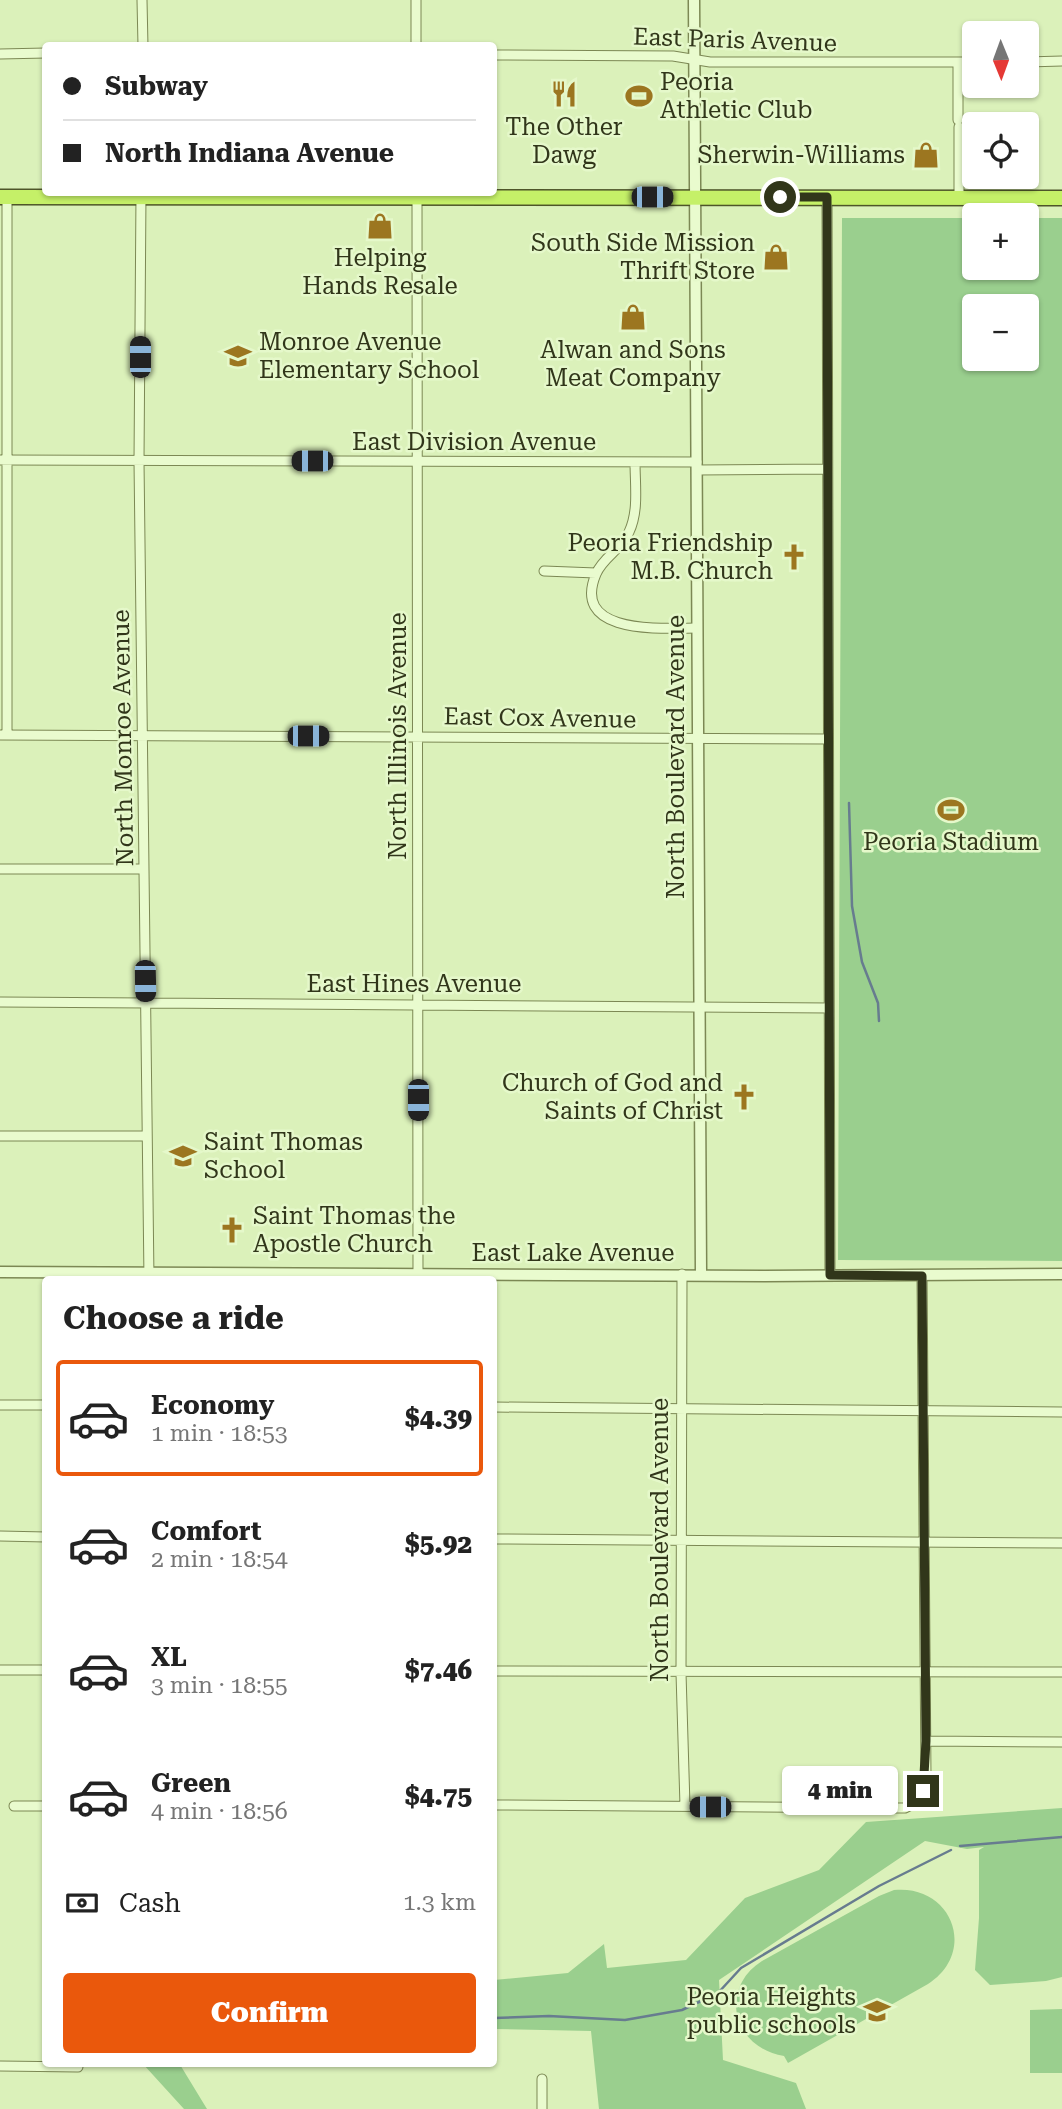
<!DOCTYPE html>
<meta charset="utf-8">
<style>
body{margin:0;font-family:"Roboto Serif",serif;background:#f6f6f6;color:#222;height:100vh;display:flex;flex-direction:column;font-size:26px;white-space:nowrap}
*{box-sizing:border-box;margin:0}
p{font-size:23px;color:#767676}
.icon{flex:none;width:38px;height:38px;fill:none;stroke:currentColor;stroke-width:2;stroke-linecap:round;stroke-linejoin:round}
.map{position:relative;flex:1;overflow:hidden}
.side{position:absolute;left:42px;top:1276px;width:455px;height:791px;display:flex;flex-direction:column;background:#fff;border-radius:7px;box-shadow:0 2px 5px #0004}
.side>*{flex:none}
.guide{position:absolute;left:42px;top:42px;width:455px;height:154px;border-radius:7px;box-shadow:0 2px 5px #0004;display:grid;align-content:center;height:154px;padding:0 21px;background:#fff}
.needle{width:46px;rotate:179deg}
.buttons{position:absolute;left:962px;top:21px;display:grid;gap:14px}
.buttons a{display:grid;place-items:center;width:77px;height:77px;border-radius:7px;background:#fff;box-shadow:0 2px 5px #0004;font-size:35px}
.end{position:absolute;width:32px;height:32px;margin:-16px;border:9px solid #31361a;background:#fff;box-shadow:0 0 0 4px #fff}
.from{border-radius:50%}
.bubble{position:absolute;height:49px;border-radius:7px;background:#fff;box-shadow:0 2px 5px #0004;font-size:23px;font-weight:800;line-height:49px;text-align:center}
.car{position:absolute;width:21px;height:42px;margin:-21px -10px;border-radius:9px;box-shadow:0 0 5px 2px #0007;background:linear-gradient(#222 24%,#8ab4d8 0 40%,#222 0 76%,#8ab4d8 0 86%,#222 0)}
.guide b{display:flex;align-items:center;gap:24px;height:66px;font-size:26px}
.guide b+b{border-top:2px solid #e0e0e0}
.guide i{width:18px;height:18px;background:#222}
ul{padding:0;list-style:none}
li{display:flex;align-items:center;gap:21px;height:116px;margin:0 14px 10px;padding:0 7px;border:4px solid transparent;border-radius:7px}
li div{flex:1}
li b{display:block;font-size:26px}
li em{font-style:normal;font-weight:800}
li.current{border-color:#ea580c}
li>.icon{width:63px;height:63px;stroke-width:1.5}
h2{padding:0 21px;font-size:32px;line-height:84px}
.pay{display:flex;align-items:center;gap:18px;height:77px;padding:0 21px;font-size:26px}
.pay p{margin-inline-start:auto}
.action{display:flex;gap:14px;margin-top:auto;padding:14px 21px}
.action a{flex:1;height:80px;border-radius:7px;background:#ea580c;color:#fff;font-size:28px;font-weight:800;line-height:80px;text-align:center}
.map>svg:first-child{display:block}
</style>
<div class="map">
<svg width="1062" height="2109" viewBox="0 0 1062 2109">
<rect width="100%" height="100%" fill="#dbf1ba"/>
<path fill="#9acf8e" fill-rule="evenodd" d="M842,218h133v50h52v-50h35v1043l-224,-1zM975,306h52v53h-52z
M1062,1808v169l-16,4 -56,4 -15,-15 4,-52v-68l5,-3 -17,2 -42,-8 -206,139 4,80 73,23 10,26h-207l-8,-78 -97,-2v-49l74,-7 36,-29 3,24 79,-8 59,-62 74,-28 47,-48z
M894,1890c58,-6 84,62 34,94l-140,79 -4,-7c-51,-8 -66,-67 -22,-95l117,-65z
M1062,2009v64h-32v-63z
M179,2063l28,46h-23l-41,-45z"/>
<g fill="none" stroke-linecap="round" stroke-linejoin="round">
<path stroke="#677c8f" stroke-width="2.5" d="M849,803l3,103 10,56 16,41 1,18
M960,1846l102,-9
M494,2018l55,-2 76,4 57,-10 36,-17 23,-25 138,-82 72,-36"/>
<g stroke="#7c8854" stroke-width="11">
<path id="minor" d="M142,0l1,46
M416,46v-46
M0,54l46,-1
M494,55l179,1 37,6h265
M958,62v58
M1027,62l35,-1
M959,127v71
M141,194l-2,267 10,818
M417,194l1,1085
M7,197v538
M827,197l3,1078
M0,460l697,2
M635,462c0,23 4,49 -6,70 -7,17 -26,25 -33,42 -26,62 68,54 101,54
M697,470l129,-1
M544,571l52,2
M0,735l828,4
M0,869h144
M0,1002l829,6
M0,1136h147
M682,1274l-1,399 4,133
M0,1405h46
M494,1407l568,5
M0,1536l46,1
M494,1539l568,4
M0,1670h46
M494,1671l568,1
M926,1741l136,1
M494,1805l392,3h19l14,-7 7,-25 -4,-500
M14,1806h32
M0,2066l78,1
M542,2079v30"/>
</g>
<g stroke="#7c8854" stroke-width="13">
<path id="tertiary" d="M694,0l7,1274
M0,1272l765,4 297,-2"/>
</g>
<g stroke="#4e5529" stroke-width="17">
<path id="trunk" d="M0,197l1062,1"/>
</g>
<use href="#minor" stroke="#e9fbce" stroke-width="9"/>
<use href="#tertiary" stroke="#e9fbce" stroke-width="10"/>
<use href="#trunk" stroke="#c5f068" stroke-width="14"/>
</g>
<g fill="none" stroke-linecap="round" stroke-linejoin="round">
<path stroke="#31361a" stroke-width="9" d="M780,197h47l3,1078 92,1 4,465 -3,50"/>
</g>
<defs>
<g id="restaurant-bare" transform="scale(2.1)"><path d="M-5-6h1v4h1v-4h1v4h1v-4h1v5L-1.5 .5V6h-2V.5L-5-1ZM5-6V6H3V1.5H1.5Q1.5-4 5-6Z" fill="#9c7620" stroke="#e5f8ca" stroke-width="2.5" paint-order="stroke"/></g>
<g id="stadium-bare" transform="scale(2.1)"><path d="M0-5a6.5 5 0 1 0 0 10a6.5 5 0 1 0 0-10ZM-3.5-1.8h7v3.6h-7Z" fill="#9c7620" stroke="#e5f8ca" stroke-width="2.5" paint-order="stroke"/></g>
<g id="shop-bare" transform="scale(2.1)"><path d="M-5-2.5h2.3a2.7 3.5 0 0 1 5.4 0H5L5.5 6h-11ZM-1.5-2.5h3a1.5 2.3 0 0 0-3 0Z" fill="#9c7620" stroke="#e5f8ca" stroke-width="2.5" paint-order="stroke"/></g>
<g id="school-bare" transform="scale(2.1)"><path d="M0-5L7-2L0 1L-7-2ZM-4 1L0 2.5L4 1V4Q0 6-4 4Z" fill="#9c7620" stroke="#e5f8ca" stroke-width="2.5" paint-order="stroke"/></g>
<g id="church-bare" transform="scale(2.1)"><path d="M-1.2-6h2.4v3.5h3.3v2.4h-3.3V6h-2.4V-.1h-3.3v-2.4h3.3Z" fill="#9c7620" stroke="#e5f8ca" stroke-width="2.5" paint-order="stroke"/></g>
</defs>
<g fill-rule="evenodd">
<use href="#restaurant-bare" x="564" y="94"/>
<use href="#stadium-bare" x="639" y="96"/>
<use href="#shop-bare" x="926" y="155"/>
<use href="#shop-bare" x="380" y="226"/>
<use href="#shop-bare" x="776" y="257"/>
<use href="#shop-bare" x="633" y="317"/>
<use href="#school-bare" x="238" y="356"/>
<use href="#church-bare" x="794" y="557"/>
<use href="#stadium-bare" x="951" y="810"/>
<use href="#church-bare" x="744" y="1097"/>
<use href="#school-bare" x="183" y="1156"/>
<use href="#church-bare" x="232" y="1230"/>
<use href="#school-bare" x="877" y="2011"/>
</g>
<g text-anchor="middle" dominant-baseline="central" stroke-width="5" stroke-linejoin="round" paint-order="stroke">
<g font-size="24" fill="#31361a" stroke="#e5f8ca">
<text transform="translate(735 40) rotate(2)">East Paris Avenue</text>
<text x="474" y="442">East Division Avenue</text>
<text transform="translate(540 718) rotate(1)">East Cox Avenue</text>
<text transform="translate(398 736) rotate(-90)">North Illinois Avenue</text>
<text transform="translate(123 738) rotate(-91)">North Monroe Avenue</text>
<text transform="translate(676 757) rotate(-90)">North Boulevard Avenue</text>
<text x="414" y="984">East Hines Avenue</text>
<text x="573" y="1253">East Lake Avenue</text>
<text transform="translate(660 1540) rotate(-90)">North Boulevard Avenue</text>
</g>
<g font-size="24" fill="#31361a" stroke="#e5f8ca" text-anchor="end">
<text x="660" y="82" text-anchor="start">Peoria<tspan x="660" dy="28">Athletic Club</tspan></text>
<text x="564" y="127" text-anchor="middle">The Other<tspan x="564" dy="28">Dawg</tspan></text>
<text x="905" y="155">Sherwin-Williams</text>
<text x="755" y="243">South Side Mission<tspan x="755" dy="28">Thrift Store</tspan></text>
<text x="380" y="258" text-anchor="middle">Helping<tspan x="380" dy="28">Hands Resale</tspan></text>
<text x="259" y="342" text-anchor="start">Monroe Avenue<tspan x="259" dy="28">Elementary School</tspan></text>
<text x="633" y="350" text-anchor="middle">Alwan and Sons<tspan x="633" dy="28">Meat Company</tspan></text>
<text x="773" y="543">Peoria Friendship<tspan x="773" dy="28">M.B. Church</tspan></text>
<text x="951" y="842" text-anchor="middle">Peoria Stadium</text>
<text x="723" y="1083">Church of God and<tspan x="723" dy="28">Saints of Christ</tspan></text>
<text x="204" y="1142" text-anchor="start">Saint Thomas<tspan x="204" dy="28">School</tspan></text>
<text x="253" y="1216" text-anchor="start">Saint Thomas the<tspan x="253" dy="28">Apostle Church</tspan></text>
<text x="856" y="1997">Peoria Heights<tspan x="856" dy="28">public schools</tspan></text>
</g>
</g>
</svg>
<div class="buttons">
<a><svg class="needle" viewBox="-14 -14 28 28"><path d="M0-13l5 13h-10z" fill="#e53935"/><path d="M0 13l5-13h-10z" fill="#767676"/></svg></a>
<a><svg class="icon" aria-label="locate" viewBox="0 0 24 24"><circle cx="12" cy="12" r="6"/><path d="M12 2v4M12 18v4M2 12h4M18 12h4"/></svg></a>
<a>+</a>
<a>−</a>
</div>
<i class="end from" style="left:780px;top:197px"></i>
<i class="end" style="left:923px;top:1791px"></i>
<div class="bubble" style="left:782px;top:1766px;width:116px">4 min</div>
<i class="car" style="left:652px;top:197px;rotate:90deg"></i>
<i class="car" style="left:140px;top:357px;rotate:0deg"></i>
<i class="car" style="left:312px;top:461px;rotate:270deg"></i>
<i class="car" style="left:308px;top:736px;rotate:90deg"></i>
<i class="car" style="left:145px;top:981px;rotate:179deg"></i>
<i class="car" style="left:418px;top:1100px;rotate:180deg"></i>
<i class="car" style="left:710px;top:1807px;rotate:270deg"></i>
<div class="guide">
<b><i class="from"></i>Subway</b>
<b><i></i>North Indiana Avenue</b>
</div>
<section class="side">
<h2>Choose a ride</h2>
<ul>
<li class="current"><svg class="icon" aria-label="car" viewBox="0 0 24 24"><path d="M5 17H2v-5l4-1 3-4h7l3 4 3 1v5h-3M9 17h6M6 11h13"/><circle cx="7" cy="17" r="2"/><circle cx="17" cy="17" r="2"/></svg><div><b>Economy</b><p>1 min · 18:53</p></div><em>$4.39</em></li>
<li><svg class="icon" aria-label="car" viewBox="0 0 24 24"><path d="M5 17H2v-5l4-1 3-4h7l3 4 3 1v5h-3M9 17h6M6 11h13"/><circle cx="7" cy="17" r="2"/><circle cx="17" cy="17" r="2"/></svg><div><b>Comfort</b><p>2 min · 18:54</p></div><em>$5.92</em></li>
<li><svg class="icon" aria-label="car" viewBox="0 0 24 24"><path d="M5 17H2v-5l4-1 3-4h7l3 4 3 1v5h-3M9 17h6M6 11h13"/><circle cx="7" cy="17" r="2"/><circle cx="17" cy="17" r="2"/></svg><div><b>XL</b><p>3 min · 18:55</p></div><em>$7.46</em></li>
<li><svg class="icon" aria-label="car" viewBox="0 0 24 24"><path d="M5 17H2v-5l4-1 3-4h7l3 4 3 1v5h-3M9 17h6M6 11h13"/><circle cx="7" cy="17" r="2"/><circle cx="17" cy="17" r="2"/></svg><div><b>Green</b><p>4 min · 18:56</p></div><em>$4.75</em></li>
</ul>
<div class="pay"><svg class="icon" aria-label="cash" viewBox="0 0 24 24"><path d="M3 7h18v10H3z"/><circle cx="12" cy="12" r="2"/></svg>Cash<p>1.3 km</p></div>
<div class="action"><a>Confirm</a></div>
</section>
</div>
